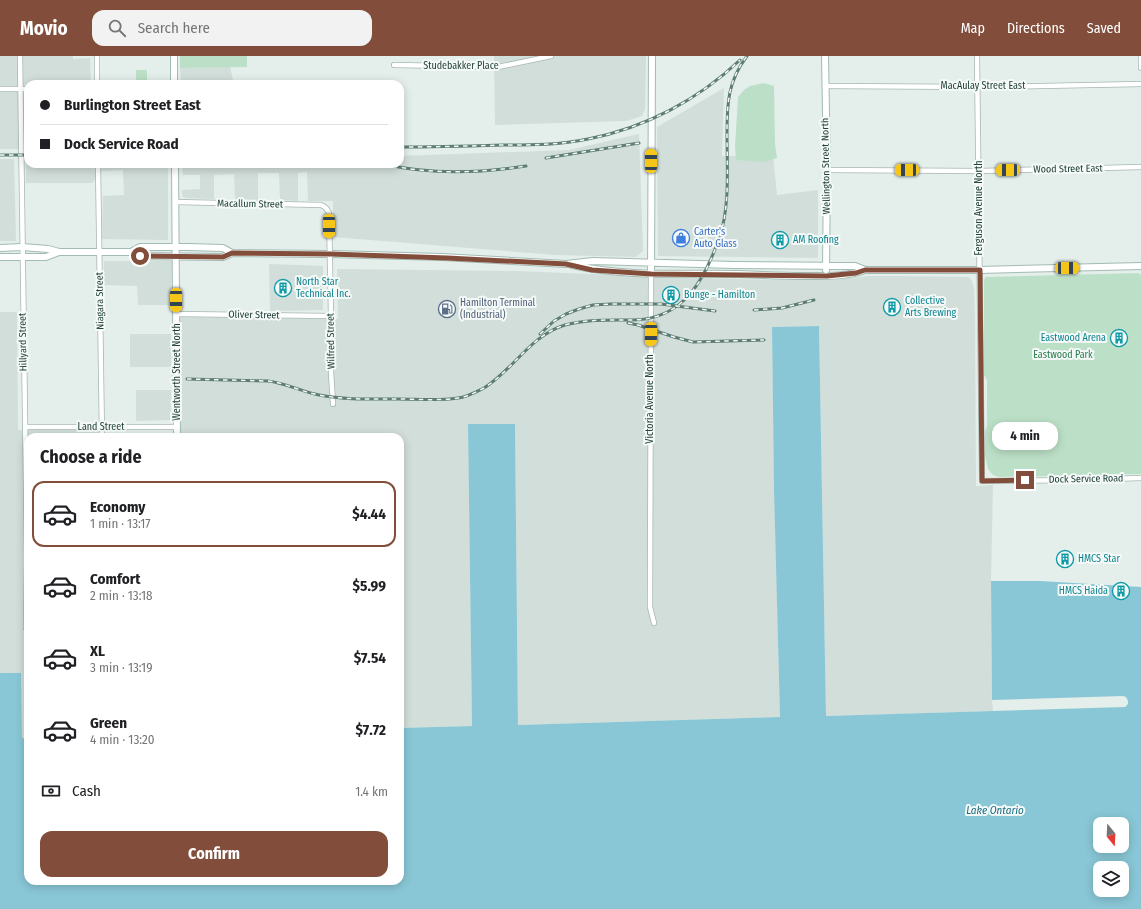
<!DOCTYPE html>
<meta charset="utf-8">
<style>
body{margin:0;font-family:"Fira Sans Condensed",sans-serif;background:#f2f2f2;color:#202124;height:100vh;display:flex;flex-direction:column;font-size:15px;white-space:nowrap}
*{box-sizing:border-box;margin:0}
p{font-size:13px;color:#757577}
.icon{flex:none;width:22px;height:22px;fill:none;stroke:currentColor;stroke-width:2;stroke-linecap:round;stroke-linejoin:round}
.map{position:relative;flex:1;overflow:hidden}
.drawer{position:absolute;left:24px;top:377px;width:380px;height:452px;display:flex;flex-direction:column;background:#fff;border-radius:12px;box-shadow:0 2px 10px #0003}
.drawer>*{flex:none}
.banner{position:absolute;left:24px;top:24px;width:380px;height:88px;border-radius:12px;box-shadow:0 2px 10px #0003;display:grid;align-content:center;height:88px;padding:0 16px;background:#fff}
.needle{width:26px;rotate:162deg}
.fabs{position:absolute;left:1093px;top:761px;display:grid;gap:8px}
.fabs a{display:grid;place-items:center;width:36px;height:36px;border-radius:8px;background:#fff;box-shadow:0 2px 10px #0003;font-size:20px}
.end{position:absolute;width:18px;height:18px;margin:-9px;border:5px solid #824e3b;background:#fff;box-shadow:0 0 0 2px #fff}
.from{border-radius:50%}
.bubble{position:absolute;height:28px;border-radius:12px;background:#fff;box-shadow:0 2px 10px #0003;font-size:13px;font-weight:700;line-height:28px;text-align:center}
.car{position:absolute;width:12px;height:24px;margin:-12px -6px;border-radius:5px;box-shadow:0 0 3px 1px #0007;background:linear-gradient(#f5c518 24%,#345 0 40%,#f5c518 0 76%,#345 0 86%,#f5c518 0)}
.banner b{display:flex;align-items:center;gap:14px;height:38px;font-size:15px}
.banner b+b{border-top:1px solid #e0e0e0}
.banner i{width:10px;height:10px;background:#202124}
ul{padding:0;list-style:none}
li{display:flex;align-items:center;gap:12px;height:66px;margin:0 8px 6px;padding:0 8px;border:2px solid transparent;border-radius:12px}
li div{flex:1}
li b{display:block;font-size:15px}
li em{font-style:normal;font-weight:700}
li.selected{border-color:#824e3b}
li>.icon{width:36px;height:36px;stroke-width:1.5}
h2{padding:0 16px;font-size:18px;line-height:48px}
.pay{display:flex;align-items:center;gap:10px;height:44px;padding:0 16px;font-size:15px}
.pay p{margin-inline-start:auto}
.primary-button{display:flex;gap:8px;margin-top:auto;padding:8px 16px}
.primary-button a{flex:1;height:46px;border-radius:12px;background:#824e3b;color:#fff;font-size:16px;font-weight:700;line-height:46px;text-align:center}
header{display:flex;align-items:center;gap:24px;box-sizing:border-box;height:56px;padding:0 20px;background:#824e3b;color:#fff}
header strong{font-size:19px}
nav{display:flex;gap:22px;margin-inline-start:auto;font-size:14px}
.search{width:280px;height:36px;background:#f2f2f2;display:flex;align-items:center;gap:10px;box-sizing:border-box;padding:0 14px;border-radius:12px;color:#757577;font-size:15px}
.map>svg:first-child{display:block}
</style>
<header>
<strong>Movio</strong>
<div class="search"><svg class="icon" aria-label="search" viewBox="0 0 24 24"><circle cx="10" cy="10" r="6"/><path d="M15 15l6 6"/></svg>Search here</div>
<nav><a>Map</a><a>Directions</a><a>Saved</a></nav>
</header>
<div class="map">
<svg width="1141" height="853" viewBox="0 0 1141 853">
<rect width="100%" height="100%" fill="#e4eeea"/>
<path fill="#d2ded9" d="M0,0h73v3l17,-1 1,26h-63v65h-28z
M494,0h152l-1,53 -3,7 -16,5 -131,4z
M230,11l4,17h-53l-1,-16z
M724,32l-2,68h51l4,39 41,-5v68l-160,-2 -1,-129z
M639,78l4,117 -7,6 -80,-2 -223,-18v-36h-25l-1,-29 -9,1v28l-18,-1 -1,-27h-21v27l-23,-1 -1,-25 -20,1v24l-28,-1 -3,-1 -1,-4v-3l18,-1v-14h-17l-1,-11h218v-8l169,-6z
M0,103h14l2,82h-16z
M26,103h2v5h140v76l-66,-1 1,-43 21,-1 -1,-25 -21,1 -10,12h-66z
M104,205h68l-1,44h-33l-1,-19 -33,-1z
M269,208l54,2v44l-53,1z
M337,213l180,2 146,6 109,3h61l35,-4h25l76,1 3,4 2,8 1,30 1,167 17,-1 -2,93 1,122 1,11 -167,5 -7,-390 -47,1 2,145 6,245 -262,8 -3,-301h-47l4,302 -72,2v-291h-219l-1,-120 158,2z
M0,256h17l1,118 80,-1v8h-70v302h-6l-1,-66h-21z
M130,278h41v33h-41z
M136,334h35v30l-35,1z"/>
<path fill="#bce0c7" d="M180,0h67v11l-67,1z
M136,14h11v13h-11z
M764,27l10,3 1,58 2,14 -13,4 -28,-2 -1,-13 3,-50 6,-7 6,-4z
M1138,217l3,2v199l-142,3 -6,-2 -5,-6 -3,-13v-25l2,-5v-46l-3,-5v-95l2,-4v1z"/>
<path fill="#89c7d6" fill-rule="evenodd" d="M819,270l7,390 299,-9 3,-3v-3l-2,-4 -3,-1 -131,4 -1,-119h49l101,6v322h-1141v-236h21l1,65 6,1v142h372v-153l72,-2 -4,-302h47l3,301 262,-8 -6,-228 -2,-162zM1100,768h22v22h-22zM1100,812h22v22h-22z"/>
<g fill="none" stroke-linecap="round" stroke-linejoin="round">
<g stroke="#a6b7b2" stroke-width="6">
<path id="street" d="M20,0l7,503 -1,69
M97,0v28
M977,0l5,425 99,-1 60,-2
M1141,0v12
M394,9l104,2 53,-11
M825,30l160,1 156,-3
M0,33h28
M98,108l4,273
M827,114l152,1 162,-4
M175,146l146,3c5,2 6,4 8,8l2,103 1,25 -1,31 2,32
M651,217l-1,334 4,16
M176,258l155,2
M25,371h152"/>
</g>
<g stroke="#a2bbb3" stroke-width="8">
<path id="secondary" d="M174,0v28
M825,0l2,114 -1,100
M175,108l2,273
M0,192l22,-1 26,2 11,3h72l9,4 83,1 9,-4 98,1 112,3 124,7 27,-3 141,4 121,1 10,4h115l161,-4
M131,196l9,-5h48l35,1 9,5
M0,201h46l13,-5
M572,209c54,12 111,8 166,9 22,1 44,2 67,2 19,0 41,1 60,-6
M651,217l1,-217"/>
</g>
<use href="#street" stroke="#fff" stroke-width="4.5"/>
<use href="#secondary" stroke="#fff" stroke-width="6"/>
<g stroke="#5d7d75" stroke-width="3">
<path id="rail" d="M400,91c34,0 69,-1 103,-2 29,0 57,0 85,-6 57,-11 110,-39 152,-79
M0,99h28
M546,102l93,-15
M384,108c46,11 96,9 142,2
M754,254l28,-2 32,-8
M628,267l10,2 36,12 19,5 71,-2
M540,278l14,-13 12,-7 13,-5 14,-4 18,-1h50l54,7
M187,323l81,2c18,2 34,11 51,14 26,5 52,4 78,4 20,0 41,2 61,-1 9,-1 18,-6 26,-10 29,-18 47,-53 81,-63 22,-6 45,-5 67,-5 52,0 73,-41 88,-84 10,-31 7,-70 7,-103 0,-30 1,-52 20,-77"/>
</g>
<use href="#rail" stroke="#f5faf8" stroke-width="1.5" stroke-dasharray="4.5" stroke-linecap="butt"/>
</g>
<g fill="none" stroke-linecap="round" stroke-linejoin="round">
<path stroke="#824e3b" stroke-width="5" d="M140,200l83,1 9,-4 98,1 117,4 119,6 26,6 59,4 176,2 29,-3 9,-3h115l2,211 43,-1"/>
</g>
<defs>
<g id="shop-ring" transform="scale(0.9)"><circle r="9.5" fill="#f5faf8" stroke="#3f7fe0" stroke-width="1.5"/><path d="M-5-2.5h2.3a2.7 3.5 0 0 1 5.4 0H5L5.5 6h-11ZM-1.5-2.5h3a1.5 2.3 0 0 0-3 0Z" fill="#3f7fe0"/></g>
<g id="building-ring" transform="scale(0.9)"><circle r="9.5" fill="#f5faf8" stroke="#0f9aa8" stroke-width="1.5"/><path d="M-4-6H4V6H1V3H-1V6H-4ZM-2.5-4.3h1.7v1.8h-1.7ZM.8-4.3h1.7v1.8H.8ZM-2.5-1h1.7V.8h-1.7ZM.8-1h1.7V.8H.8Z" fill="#0f9aa8"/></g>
<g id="fuel-ring" transform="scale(0.9)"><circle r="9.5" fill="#f5faf8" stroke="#5c6f8a" stroke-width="1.5"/><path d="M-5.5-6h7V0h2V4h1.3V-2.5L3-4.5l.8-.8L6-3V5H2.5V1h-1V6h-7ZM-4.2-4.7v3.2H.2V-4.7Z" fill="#5c6f8a"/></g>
</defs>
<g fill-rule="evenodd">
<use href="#shop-ring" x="681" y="182"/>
<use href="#building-ring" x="780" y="184"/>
<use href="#building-ring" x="283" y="232"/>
<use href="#building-ring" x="671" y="239"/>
<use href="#building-ring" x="892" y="251"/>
<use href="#fuel-ring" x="447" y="253"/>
<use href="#building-ring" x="1119" y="282"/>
<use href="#building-ring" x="1065" y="503"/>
<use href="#building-ring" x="1121" y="535"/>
</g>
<g text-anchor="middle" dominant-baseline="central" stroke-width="4" stroke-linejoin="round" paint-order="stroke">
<g font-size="10" fill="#22413a" stroke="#f5faf8">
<text x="461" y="10">Studebakker Place</text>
<text x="983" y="30">MacAulay Street East</text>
<text transform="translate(826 110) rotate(-91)">Wellington Street North</text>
<text transform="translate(1068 113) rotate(-1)">Wood Street East</text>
<text transform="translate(250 148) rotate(1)">Macallum Street</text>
<text transform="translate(979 152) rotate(-90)">Ferguson Avenue North</text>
<text transform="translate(100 245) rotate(-91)">Niagara Street</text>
<text transform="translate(254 259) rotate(1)">Oliver Street</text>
<text transform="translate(331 285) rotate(-91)">Wilfred Street</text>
<text transform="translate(23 286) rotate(-91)">Hillyard Street</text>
<text transform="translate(177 316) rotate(-90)">Wentworth Street North</text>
<text transform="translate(650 343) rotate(-90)">Victoria Avenue North</text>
<text x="101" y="371">Land Street</text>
<text transform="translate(1086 423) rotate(-1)">Dock Service Road</text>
</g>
<g font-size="10" fill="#366cbe" stroke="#f5faf8" text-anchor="start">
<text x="694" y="176">Carter's<tspan x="694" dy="12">Auto Glass</tspan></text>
</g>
<g font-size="10" fill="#0d838f" stroke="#f5faf8" text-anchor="start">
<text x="793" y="184">AM Roofing</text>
<text x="296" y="226">North Star<tspan x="296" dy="12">Technical Inc.</tspan></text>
<text x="684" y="239">Bunge - Hamilton</text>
<text x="905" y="245">Collective<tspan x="905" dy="12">Arts Brewing</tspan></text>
<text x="1106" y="282" text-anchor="end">Eastwood Arena</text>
<text x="1078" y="503">HMCS Star</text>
<text x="1108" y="535" text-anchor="end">HMCS Haida</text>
</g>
<g font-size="10" fill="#4e5e75" stroke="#f5faf8" text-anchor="start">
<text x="460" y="247">Hamilton Terminal<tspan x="460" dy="12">(Industrial)</tspan></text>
</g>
<g font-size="10" fill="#297b4c" stroke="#f5faf8">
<text x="1063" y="299">Eastwood Park</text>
</g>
<g font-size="11" font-style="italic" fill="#186c82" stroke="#f5faf8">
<text x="995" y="754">Lake Ontario</text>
</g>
</g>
</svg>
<div class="fabs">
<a><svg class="needle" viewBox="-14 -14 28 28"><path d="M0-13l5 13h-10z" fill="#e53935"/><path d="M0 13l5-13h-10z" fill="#757577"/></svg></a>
<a><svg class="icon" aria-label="layers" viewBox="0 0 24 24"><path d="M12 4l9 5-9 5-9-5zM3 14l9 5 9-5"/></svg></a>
</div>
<i class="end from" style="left:140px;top:200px"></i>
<i class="end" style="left:1025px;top:424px"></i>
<div class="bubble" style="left:992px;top:366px;width:66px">4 min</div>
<i class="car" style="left:651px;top:105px;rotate:0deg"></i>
<i class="car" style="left:907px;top:114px;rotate:270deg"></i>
<i class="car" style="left:1008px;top:114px;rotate:269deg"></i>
<i class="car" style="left:329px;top:170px;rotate:180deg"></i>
<i class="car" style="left:1067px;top:212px;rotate:89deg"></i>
<i class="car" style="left:176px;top:244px;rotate:180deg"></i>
<i class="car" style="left:651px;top:278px;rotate:181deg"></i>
<div class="banner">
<b><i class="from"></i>Burlington Street East</b>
<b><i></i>Dock Service Road</b>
</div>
<section class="drawer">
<h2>Choose a ride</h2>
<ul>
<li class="selected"><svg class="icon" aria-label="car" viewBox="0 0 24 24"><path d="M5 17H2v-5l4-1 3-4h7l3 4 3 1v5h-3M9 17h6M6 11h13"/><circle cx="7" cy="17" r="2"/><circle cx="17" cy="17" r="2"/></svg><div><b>Economy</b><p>1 min · 13:17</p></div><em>$4.44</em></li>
<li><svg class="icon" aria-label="car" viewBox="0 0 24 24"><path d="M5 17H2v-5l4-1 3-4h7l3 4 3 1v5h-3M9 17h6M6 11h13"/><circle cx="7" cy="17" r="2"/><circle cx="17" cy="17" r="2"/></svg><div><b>Comfort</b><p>2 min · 13:18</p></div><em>$5.99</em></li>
<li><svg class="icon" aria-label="car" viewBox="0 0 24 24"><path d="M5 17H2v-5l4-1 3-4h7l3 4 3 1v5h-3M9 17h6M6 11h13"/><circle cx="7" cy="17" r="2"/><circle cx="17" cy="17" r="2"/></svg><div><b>XL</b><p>3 min · 13:19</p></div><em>$7.54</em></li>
<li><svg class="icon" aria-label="car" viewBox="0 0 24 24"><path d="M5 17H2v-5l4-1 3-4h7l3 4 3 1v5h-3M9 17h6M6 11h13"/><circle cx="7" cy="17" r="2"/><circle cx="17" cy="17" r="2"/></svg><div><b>Green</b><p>4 min · 13:20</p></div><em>$7.72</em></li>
</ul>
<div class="pay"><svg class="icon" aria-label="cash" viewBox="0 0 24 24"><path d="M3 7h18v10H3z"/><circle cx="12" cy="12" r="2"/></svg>Cash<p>1.4 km</p></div>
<div class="primary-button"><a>Confirm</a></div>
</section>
</div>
